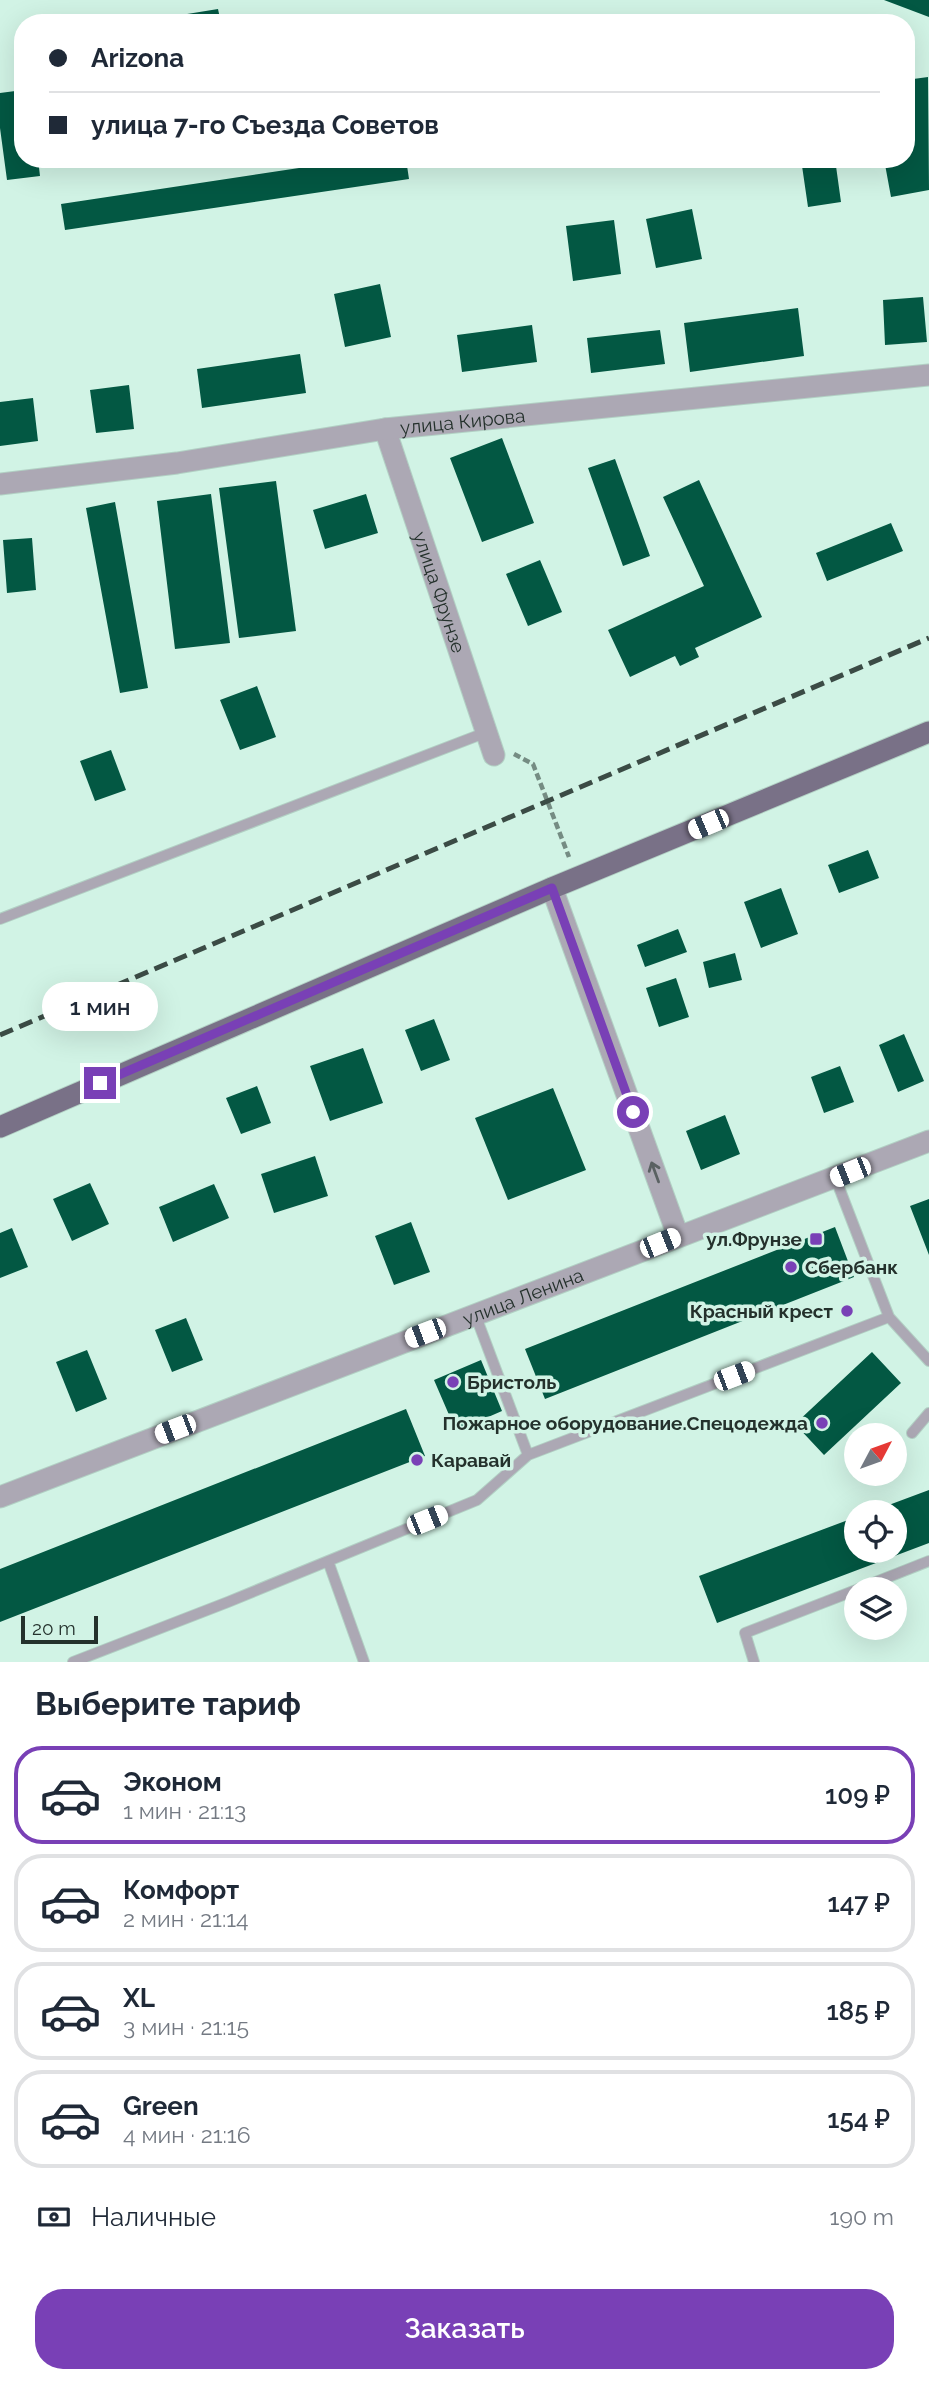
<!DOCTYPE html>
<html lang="ru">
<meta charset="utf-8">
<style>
body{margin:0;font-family:Raleway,sans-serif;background:#f2f2f3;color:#1f2937;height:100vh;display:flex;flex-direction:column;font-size:26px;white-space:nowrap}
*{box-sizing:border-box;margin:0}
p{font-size:23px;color:#747a83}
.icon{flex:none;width:38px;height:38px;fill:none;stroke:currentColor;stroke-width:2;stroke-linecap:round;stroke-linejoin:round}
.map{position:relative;height:1662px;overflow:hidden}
.panel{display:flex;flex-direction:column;background:#fff;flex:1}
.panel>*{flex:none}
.banner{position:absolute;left:14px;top:14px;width:901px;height:154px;border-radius:28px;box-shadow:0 7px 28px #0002;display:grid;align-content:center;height:154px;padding:0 35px;background:#fff}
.needle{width:46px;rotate:49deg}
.fabs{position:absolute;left:844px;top:1423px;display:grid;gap:14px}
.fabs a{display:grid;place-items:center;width:63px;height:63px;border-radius:50%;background:#fff;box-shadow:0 7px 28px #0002;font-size:35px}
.scale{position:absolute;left:21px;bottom:18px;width:77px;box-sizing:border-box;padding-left:7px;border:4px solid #24312c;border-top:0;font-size:19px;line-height:24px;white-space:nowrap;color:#24312c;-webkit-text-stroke:5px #d1f3e5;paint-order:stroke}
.end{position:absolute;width:32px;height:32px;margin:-16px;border:9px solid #7940b6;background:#fff;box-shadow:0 0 0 4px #fff}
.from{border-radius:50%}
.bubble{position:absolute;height:49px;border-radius:24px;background:#fff;box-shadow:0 7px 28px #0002;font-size:23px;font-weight:600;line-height:49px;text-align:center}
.car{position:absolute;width:21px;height:42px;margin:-21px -10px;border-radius:9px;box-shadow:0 0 5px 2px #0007;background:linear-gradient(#fff 24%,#345 0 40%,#fff 0 76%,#345 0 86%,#fff 0)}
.banner b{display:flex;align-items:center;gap:24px;height:66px;font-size:26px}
.banner b+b{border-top:2px solid #e0e1e3}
.banner i{width:18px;height:18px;background:#1f2937}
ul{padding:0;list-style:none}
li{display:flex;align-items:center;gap:21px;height:98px;margin:0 14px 10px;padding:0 21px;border:4px solid #e0e1e3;border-radius:28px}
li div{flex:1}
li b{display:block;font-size:26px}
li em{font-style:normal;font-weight:600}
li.active{border-color:#7940b6}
li>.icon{width:63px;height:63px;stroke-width:1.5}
h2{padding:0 35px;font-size:32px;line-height:84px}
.pay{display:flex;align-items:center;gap:18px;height:77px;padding:0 35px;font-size:26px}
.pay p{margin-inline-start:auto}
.cta{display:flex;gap:14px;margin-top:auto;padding:14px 35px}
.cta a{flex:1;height:80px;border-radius:28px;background:#7940b6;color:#fff;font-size:28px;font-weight:600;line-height:80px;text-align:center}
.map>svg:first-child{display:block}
</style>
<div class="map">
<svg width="929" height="1662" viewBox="0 0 929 1662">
<rect width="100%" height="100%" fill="#d1f3e5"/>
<path fill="#035843" d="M884,0h45v17z
M218,9l3,14h-76l-1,-2z
M928,77l1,113 -38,7 -7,-38h22v-79z
M23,90v69h15l2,17 -33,4 -7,-52v-35z
M359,159h47l3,20 -344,51 -4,-26z
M801,159h34l6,43 -33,5z
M692,209l10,50 -46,9 -10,-49z
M614,220l7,54 -48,7 -7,-55z
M380,284l11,53 -46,10 -11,-53z
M923,297l4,45 -42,3 -2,-45z
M798,308l6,48 -114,16 -6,-49z
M532,325l5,37 -75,10 -5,-37z
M660,330l5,34 -74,9 -4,-35z
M300,354l6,39 -104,15 -5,-39z
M129,385l5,44 -38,4 -6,-43z
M33,398l5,43 -38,5v-44z
M502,438l32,85 -52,19 -32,-84z
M615,459l35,97 -27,10 -35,-98z
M699,480l63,137 -67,31 4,9 -19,9 -5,-10 -45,21 -22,-47 96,-44 -41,-89z
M276,481l20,150 -57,7 -20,-150z
M211,494l19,149 -55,6 -18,-148z
M366,494l12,39 -53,16 -12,-39z
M115,502l33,186 -28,5 -34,-185z
M891,523l12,28 -76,30 -11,-28z
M32,538l4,52 -29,3 -4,-53z
M540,560l22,52 -34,14 -22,-52z
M257,686l19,51 -36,13 -20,-50z
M111,750l15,40 -31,11 -15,-40z
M868,850l11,28 -40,15 -11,-28z
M781,888l17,46 -37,14 -17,-46z
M678,929l9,23 -42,15 -8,-22z
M735,953l7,27 -33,8 -6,-26z
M676,978l13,39 -30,10 -13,-39z
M434,1019l16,41 -29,11 -16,-41z
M904,1034l20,47 -26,11 -19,-47z
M363,1048l20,55 -53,18 -20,-55z
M840,1066l14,36 -30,11 -13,-36z
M257,1086l14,37 -30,11 -15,-36z
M553,1088l33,82 -78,30 -33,-82z
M725,1115l15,39 -39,16 -15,-39z
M315,1156l13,40 -54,17 -13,-39z
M90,1183l19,41 -37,17 -19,-42z
M214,1184l15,34 -56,24 -14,-35z
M929,1199v56l-19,-49z
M411,1222l19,50 -36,13 -19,-49z
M835,1227l19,50 -309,122 -20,-50z
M12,1228l16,39 -28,11v-45z
M186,1318l17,42 -31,12 -17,-42z
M87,1350l20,49 -31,13 -20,-50z
M872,1352l29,31 -77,72 -29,-31z
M481,1360l21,51 -46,20 -22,-51z
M406,1409l19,47 -425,166v-53z
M929,1490v53l-212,80 -18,-47 157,-59v33h38v-38h-24z"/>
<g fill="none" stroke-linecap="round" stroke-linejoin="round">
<g stroke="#b2d0c4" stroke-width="12">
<path id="service" d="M0,919l487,-187
M889,1317l40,44
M912,1433l17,-20
M528,1455l361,-138 -54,-140
M328,1561l36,101
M858,1589l71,-28
M73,1662l155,-60 249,-102 51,-45 -53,-141
M754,1662l-9,-29 111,-43"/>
</g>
<g stroke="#b2d0c4" stroke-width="23">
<g id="minor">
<path id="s1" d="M385,429l109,326"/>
<path id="s2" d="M0,484l177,-21 208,-34 544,-54"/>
<path d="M552,888l126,348"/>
</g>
</g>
<g stroke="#b2d0c4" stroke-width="23">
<g id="tertiary">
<path id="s3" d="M0,1497l929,-356"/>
</g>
</g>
<g stroke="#b2d0c4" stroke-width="23">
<path id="primary" d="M0,1127l552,-239 377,-156"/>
</g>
<path stroke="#758c83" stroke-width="4.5" stroke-dasharray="7 3.5" stroke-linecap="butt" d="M514,754l19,10 36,93"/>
<use href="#service" stroke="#aca8b4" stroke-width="10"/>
<use href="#minor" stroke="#aca8b4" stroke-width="21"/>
<use href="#tertiary" stroke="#aca8b4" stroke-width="21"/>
<use href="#primary" stroke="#797187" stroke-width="21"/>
<path stroke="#3b4b45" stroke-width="5" stroke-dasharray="14 7" stroke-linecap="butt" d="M0,1035l929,-397"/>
</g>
<defs><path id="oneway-shaft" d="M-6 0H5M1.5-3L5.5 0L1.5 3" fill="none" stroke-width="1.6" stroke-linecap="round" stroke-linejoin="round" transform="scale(1.75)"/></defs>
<use stroke="#5a6162" href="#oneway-shaft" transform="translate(655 1172) rotate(-110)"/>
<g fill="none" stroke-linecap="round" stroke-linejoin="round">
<path stroke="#7940b6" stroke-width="9" d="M100,1083l452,-195 81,224"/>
</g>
<g fill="#7940b6" stroke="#d1f3e5" stroke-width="2.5">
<rect x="809" y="1232" width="14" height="14" rx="3.5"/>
<circle cx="791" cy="1267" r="7"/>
<circle cx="847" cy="1311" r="7"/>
<circle cx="453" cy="1382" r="7"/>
<circle cx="822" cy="1423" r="7"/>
<circle cx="417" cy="1460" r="7"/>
</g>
<g text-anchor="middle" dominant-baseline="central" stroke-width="7" stroke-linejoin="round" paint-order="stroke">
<g font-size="19" fill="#24312c" stroke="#d1f3e5">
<text stroke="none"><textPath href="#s2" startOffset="467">улица Кирова</textPath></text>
<text stroke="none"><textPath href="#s1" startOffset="172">улица Фрунзе</textPath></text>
<text stroke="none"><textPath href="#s3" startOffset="560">улица Ленина</textPath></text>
</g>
<g font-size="19" font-weight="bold" fill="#24312c" stroke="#d1f3e5" text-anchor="end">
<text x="802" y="1239">ул.Фрунзе</text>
<text x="805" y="1267" text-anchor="start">Сбербанк</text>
<text x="833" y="1311">Красный крест</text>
<text x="467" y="1382" text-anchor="start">Бристоль</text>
<text x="808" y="1423">Пожарное оборудование.Спецодежда</text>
<text x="431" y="1460" text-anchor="start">Каравай</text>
</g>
</g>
</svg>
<div class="fabs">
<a><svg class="needle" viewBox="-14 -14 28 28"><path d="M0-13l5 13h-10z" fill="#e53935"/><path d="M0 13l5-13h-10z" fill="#747a83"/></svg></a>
<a><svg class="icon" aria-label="locate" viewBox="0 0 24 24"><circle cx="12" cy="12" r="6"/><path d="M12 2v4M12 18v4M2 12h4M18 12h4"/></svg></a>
<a><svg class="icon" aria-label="layers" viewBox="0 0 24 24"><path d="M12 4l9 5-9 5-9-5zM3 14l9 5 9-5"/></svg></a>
</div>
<div class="scale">20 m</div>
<i class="end from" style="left:633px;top:1112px"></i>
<i class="end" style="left:100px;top:1083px"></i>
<div class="bubble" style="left:42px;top:982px;width:116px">1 мин</div>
<i class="car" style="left:708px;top:824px;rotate:247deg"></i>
<i class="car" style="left:850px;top:1172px;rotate:248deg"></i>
<i class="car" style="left:660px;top:1243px;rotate:68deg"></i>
<i class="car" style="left:425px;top:1333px;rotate:249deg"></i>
<i class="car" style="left:734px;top:1376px;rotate:69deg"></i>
<i class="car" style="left:175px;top:1429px;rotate:249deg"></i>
<i class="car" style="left:427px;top:1520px;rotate:68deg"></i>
<div class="banner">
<b><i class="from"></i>Arizona</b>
<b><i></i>улица 7-го Съезда Советов</b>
</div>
</div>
<section class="panel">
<h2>Выберите тариф</h2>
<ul>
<li class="active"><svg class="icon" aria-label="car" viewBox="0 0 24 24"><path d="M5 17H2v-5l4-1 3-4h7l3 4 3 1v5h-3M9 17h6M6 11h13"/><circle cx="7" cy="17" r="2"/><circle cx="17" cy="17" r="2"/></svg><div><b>Эконом</b><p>1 мин · 21:13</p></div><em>109 ₽</em></li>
<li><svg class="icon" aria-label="car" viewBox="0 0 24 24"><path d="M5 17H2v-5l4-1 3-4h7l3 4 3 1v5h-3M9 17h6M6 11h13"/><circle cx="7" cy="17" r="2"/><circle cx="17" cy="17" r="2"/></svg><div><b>Комфорт</b><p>2 мин · 21:14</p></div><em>147 ₽</em></li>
<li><svg class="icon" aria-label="car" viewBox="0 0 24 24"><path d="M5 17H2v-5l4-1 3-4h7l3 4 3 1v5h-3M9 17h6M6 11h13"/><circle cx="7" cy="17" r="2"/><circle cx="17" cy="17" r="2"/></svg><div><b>XL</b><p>3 мин · 21:15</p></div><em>185 ₽</em></li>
<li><svg class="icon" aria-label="car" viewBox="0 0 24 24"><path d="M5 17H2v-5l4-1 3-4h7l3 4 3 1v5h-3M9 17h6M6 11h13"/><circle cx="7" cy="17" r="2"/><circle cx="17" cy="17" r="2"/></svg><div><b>Green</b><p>4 мин · 21:16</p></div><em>154 ₽</em></li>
</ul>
<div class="pay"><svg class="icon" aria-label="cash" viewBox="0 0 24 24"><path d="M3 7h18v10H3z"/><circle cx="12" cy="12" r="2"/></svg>Наличные<p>190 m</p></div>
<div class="cta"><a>Заказать</a></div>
</section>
